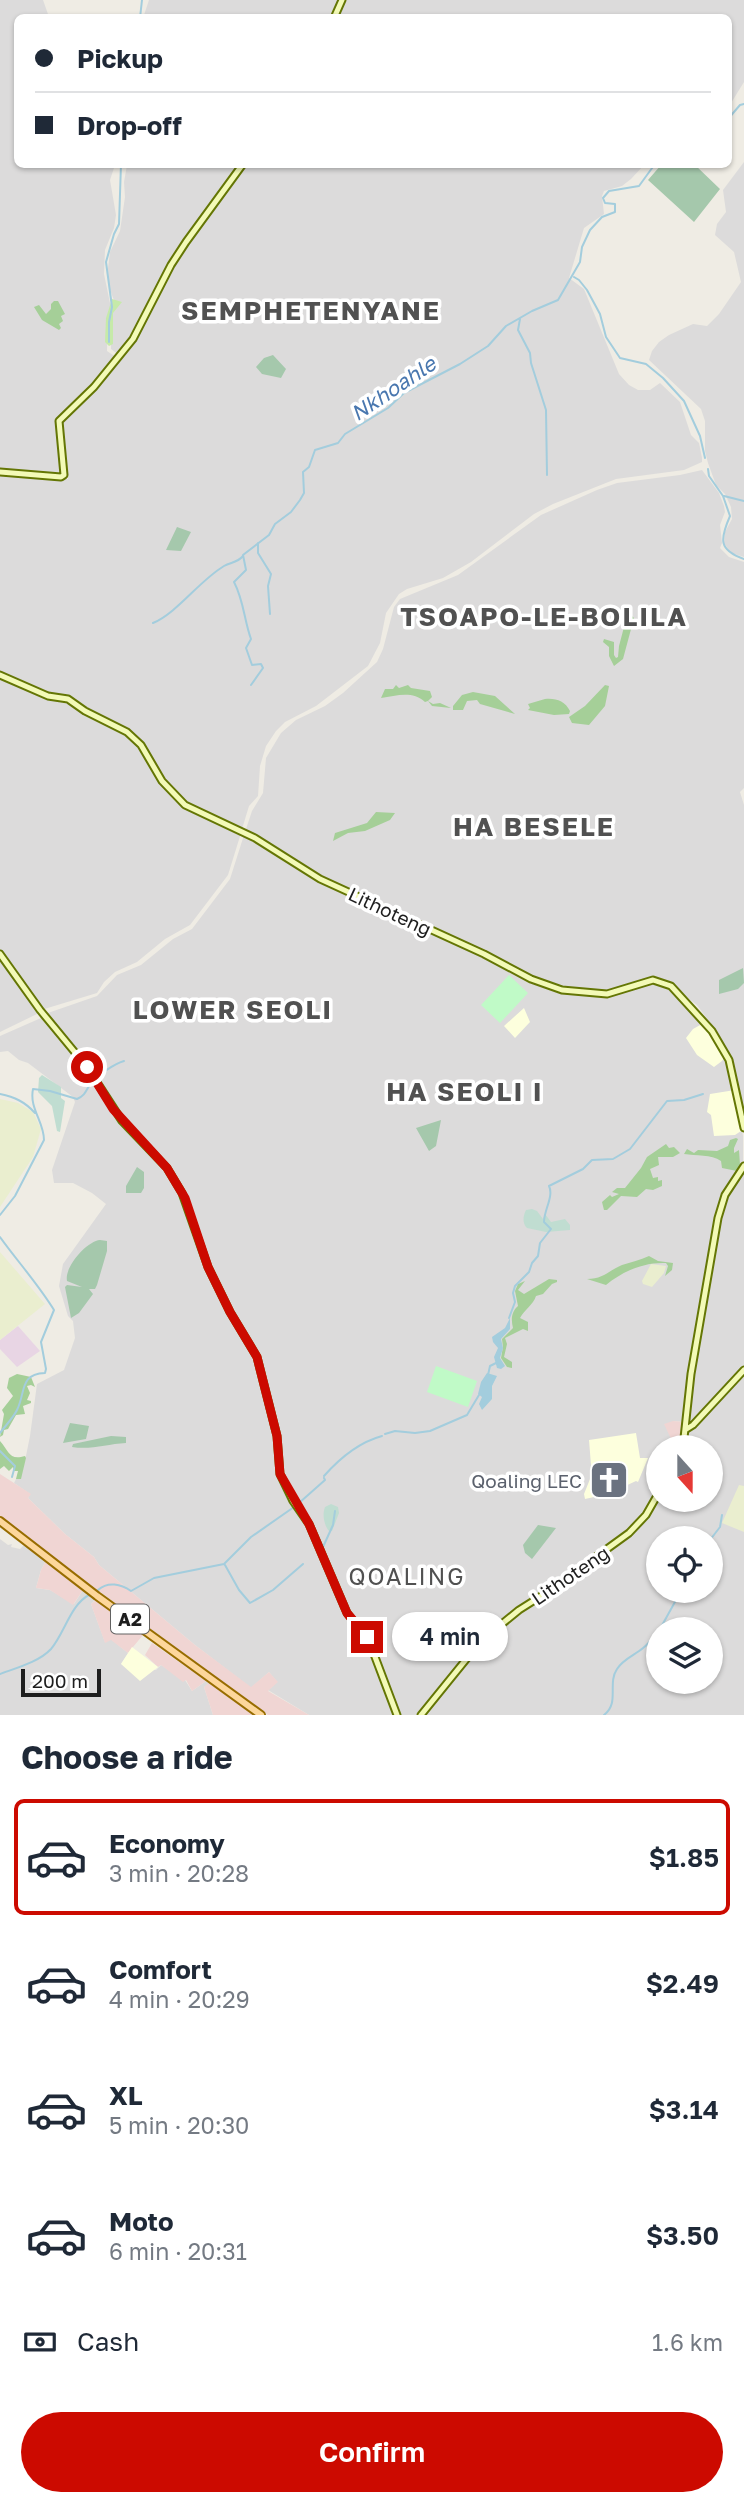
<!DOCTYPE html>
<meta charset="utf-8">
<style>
body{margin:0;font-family:"Golos Text",sans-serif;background:#f2f2f3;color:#1f2937;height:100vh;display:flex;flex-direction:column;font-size:26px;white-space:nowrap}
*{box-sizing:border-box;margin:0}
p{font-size:23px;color:#747a83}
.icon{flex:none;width:38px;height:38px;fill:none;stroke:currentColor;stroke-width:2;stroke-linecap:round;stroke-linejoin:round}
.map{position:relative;height:1715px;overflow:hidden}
.side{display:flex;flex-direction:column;background:#fff;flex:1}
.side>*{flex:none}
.banner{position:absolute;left:14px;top:14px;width:718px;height:154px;border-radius:10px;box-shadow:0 2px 5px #0004;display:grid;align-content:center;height:154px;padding:0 21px;background:#fff}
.needle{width:46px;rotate:159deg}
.buttons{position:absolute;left:646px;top:1435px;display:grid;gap:14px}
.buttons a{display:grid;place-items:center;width:77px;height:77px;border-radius:50%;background:#fff;box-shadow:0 2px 5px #0004;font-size:35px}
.scale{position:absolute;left:21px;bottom:18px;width:80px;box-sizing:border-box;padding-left:7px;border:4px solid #1e1e1e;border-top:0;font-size:19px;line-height:24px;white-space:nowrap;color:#1e1e1e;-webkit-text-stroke:5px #fff;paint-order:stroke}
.end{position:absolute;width:32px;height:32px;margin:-16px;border:9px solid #cc0a00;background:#fff;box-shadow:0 0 0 4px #fff}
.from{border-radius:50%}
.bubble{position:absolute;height:49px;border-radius:24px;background:#fff;box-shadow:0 2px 5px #0004;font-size:23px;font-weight:600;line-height:49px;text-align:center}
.banner b{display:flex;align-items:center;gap:24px;height:66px;font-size:26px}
.banner b+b{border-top:2px solid #e0e1e3}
.banner i{width:18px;height:18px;background:#1f2937}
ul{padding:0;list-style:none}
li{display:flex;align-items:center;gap:21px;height:116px;margin:0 14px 10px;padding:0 7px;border:4px solid transparent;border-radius:10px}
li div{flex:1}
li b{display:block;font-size:26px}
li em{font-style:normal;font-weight:600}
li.selected{border-color:#cc0a00}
li>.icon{width:63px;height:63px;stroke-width:1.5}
h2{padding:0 21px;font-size:32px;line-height:84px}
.pay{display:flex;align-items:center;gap:18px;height:77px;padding:0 21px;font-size:26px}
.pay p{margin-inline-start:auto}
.cta{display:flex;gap:14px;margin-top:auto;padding:14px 21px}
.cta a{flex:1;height:80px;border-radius:42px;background:#cc0a00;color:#fff;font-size:28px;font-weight:600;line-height:80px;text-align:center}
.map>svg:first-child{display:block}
</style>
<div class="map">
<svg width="744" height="1715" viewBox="0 0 744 1715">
<rect width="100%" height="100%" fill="#efece4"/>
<path fill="#dcdbdb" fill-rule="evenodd" d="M0,0h43l6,17 -31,1v146l97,1 -5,15 6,35 -2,13 -9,22 -1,24 7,34 -3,7 -1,36 9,6 -18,24 -41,40 5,54 -62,-5z
M149,0h595v82l-16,26v-90h-585z
M744,162v395l-13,-4 -7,-10 1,-11 7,-13 -1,-12 -6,-13 -9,-9 -8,-22 -3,-12v-30l-4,-12 -52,-49 3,-9 7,-9 10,-7 24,-11 14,2 12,-12 22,-32 -7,-30 -19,-17 2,-11 9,-12 -3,-22z
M127,165h517l-13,14 -9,7 -18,5 -2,5 2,18 -20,14 -15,50 15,11 35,85 10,11 9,5h12l10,-7 20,19 11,33 8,8 3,15v4l-18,8 -68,9 -63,25 -19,10 -63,48 -28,16 -36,11 -8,5 -13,19 -6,30 -12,23 -52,40 -31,16 -9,9 -10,15 -6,20 -2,30 -9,10 -7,23 -60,-29 -18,-21 -19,-32 -18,-18 -37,-18 -20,-14 -19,-2 -51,-21v-201l68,6 -8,-57 60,-66 -9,-7v-26l4,-20 -6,-16 -1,-19 2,-16 10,-21 5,-34 -1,-15z
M702,470l17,23 5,13 1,6 -5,13 2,18 -2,5 9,9 15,5v226l-4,4 4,13v314l-11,-55 -14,-29 -22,-30 -31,-24 -12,-4 -43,15 -50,-4 -25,-8 -146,-73 -53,-22 -92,-53 7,-21 11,-18 3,-35 15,-25 15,-13 29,-14 18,-13 34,-31 6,-13 11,-42 6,-8 58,-24 83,-60 56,-25 20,-7 63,-8z
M0,677l54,23 13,2 55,29 17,16 23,36 26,27 53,23 -13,42 -38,50 -25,14 -28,23 -22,10 -11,10 -7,11 -56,17 -26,-43 -15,-16z
M244,835l80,49 235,107 10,2 40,2 41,-12 15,2 40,41 20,31 12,45 6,34v28l-20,29 -38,229 -12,-1v22l2,4h-17v44l-16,26 -19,18 -69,51 -35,21 -44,36 -59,72h-18l-30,-83 -22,-25 -32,-79 -29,-52 -7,-50 -9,-26 -7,-36 -51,-98 -20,-63 -11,-20 -20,-27 -36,-37 -44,-66 -35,-39 52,-18 20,-21 24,-10 32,-26 19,-10 38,-50z
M0,956l39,57 -39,19z
M41,1018l32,35 42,63 44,46 15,21 13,24 19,61 51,96 18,73 3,38 30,53 36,84 21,26 29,77h-85l-41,-25 9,-8 -8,-10 -18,16 -56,-43 -96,-80 -5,-8 -29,-23 -37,-36 2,-4 -16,-11 11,-22 5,-25 7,-52 27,-14 11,-32 -2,-17 -5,-5 -9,-30 4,-22 43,-60 -14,-11 -19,-10h-19l-2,-13 23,-68 -2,-5 -45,-34 -9,-3 -11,-9 -8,1v-16z
M744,1171v198l-19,16 -34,40 -3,-1 5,-47 30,-171 8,-17z
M744,1373v342h-321l49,-62 16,-17 26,-21 108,-74 32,-33 4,-10 52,2v-53h-24l1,-13zM658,1538h52v53h-52zM658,1629h52v53h-52z
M0,1539l8,6 4,-1 -1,3 9,2 5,-5 21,17 -5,9 -5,18 14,2 24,14 9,-14 13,9 -5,5 14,38 6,-3 17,14 -7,11 35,6 5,-5 24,15 7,11 14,-10 3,3 -5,3 9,28h-213z"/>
<path fill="#f0d5d3" d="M673,1421l12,1 -3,25h-7l-11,-23z
M0,1474l31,20 -3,4 37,36 29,23 5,8 96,80 56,42 18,-15 9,10 -10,9 41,24h-41l-247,-181 -21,-18z
M46,1561l37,29 -10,15 -23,-15 -14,-2 5,-18z
M96,1600l47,35 -15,18 -17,-13 -6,3 -14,-39z
M152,1643l54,38 -14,10 -6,-11 -3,2 -22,-17 -3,2 -13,-12z
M210,1682l25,19 19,14h-41l-9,-28z"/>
<path fill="#e8d5e4" d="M18,1326l22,25 -23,16 -17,-18v-9z"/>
<path fill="#fdffdd" d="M524,1008l6,14 -15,16 -11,-12z
M702,1024l23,33 -3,4 -8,6 -17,-12 -11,-17 7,-9z
M735,1090l6,41 -6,4 -21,1 -3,-21 -4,-3 3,-18z
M636,1433l4,25h8l-10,24 -2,-1 -28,13 -23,5 -1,-5 6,-15 1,-14 -2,-25z
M132,1647l26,20 -18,14 -19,-17z"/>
<path fill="#eaeecf" d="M0,1099l18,4 15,9 8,17 -8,28 -33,50z
M0,1252l45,52 -45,36z
M651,1264l15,2 -2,7 -12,14 -9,-3 -1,-3z
M739,1485l5,1v46l-22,-9z"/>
<path fill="#c6eaa9" d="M112,299l10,3 -9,11v31l-4,2 -4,-4 1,-24z"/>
<path fill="#a5cf98" d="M54,301h4l7,13 -4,2 2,5 -4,3 2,4 -2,2 -17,-10 -8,-13 5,-2 7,9 5,-5v-5z
M628,612l6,6 -11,41 -9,7 -5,-10v-9l-6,-5 1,-3 10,3v13l2,3 2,-1 1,-11z
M396,685l3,3 9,-3 3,3 19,3 2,6 -4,4 5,3 7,-1 11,5 -19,-2 -4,-5 -3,1c-13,-12 -29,-6 -44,-4l4,-9h8z
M605,685l4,1 -4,20 -16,19 -17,-2 -3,-6 16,-11z
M473,692l22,4 20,18 -35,-10 -3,-4 -10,1 -4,9h-10v-4l9,-11z
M545,699c11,-1 20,2 25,12l-1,3 -15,1 -26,-5 2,-2 -2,-4z
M376,812l19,1 -5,7 -25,11 -17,2 -15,8 2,-8 32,-10z
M736,1138l2,1 -4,9v5l5,-3 1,15 -3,6 -15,-3 -1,-7c-10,-7 -25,-5 -37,-7l3,-5 7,4 4,-3 19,1 11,-5 2,-6z
M666,1144l3,4 5,-1 6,6 -7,4h-15l1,8 -9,4 3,9 5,-1v4l4,-1v6l-9,4 -7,-1 -9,8 -16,-1 -14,14h-3l-2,-8 8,-7 2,2 7,-3 -7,-2 5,-4h8l16,-20 6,-11z
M649,1256l9,5 15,2 -1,7 -7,6 3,-10 -2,-3c-22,-1 -43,8 -60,22l-19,-6c16,0 21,-8 35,-14 9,-3 18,-5 27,-9z
M549,1279l8,1v2l-5,2 -9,10 -7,2c-3,9 -11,13 -16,22l8,4v9l-5,-2 -18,9 2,6 -3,13 8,5v6l-5,-1 -6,-9 2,-11 -1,-8 11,-11c-2,-8 -2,-16 5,-22l-3,-15 3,-7 7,-3 -7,9 6,4z
M17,1374l14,3 4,10 -4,-2 -4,1 3,7 -3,7 4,1v2l-8,3 2,8 -9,1 -8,14 -4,1 -1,5 -3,2 4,-23 -2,-4 11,-14 -6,-8 2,-10z
M0,1441c9,10 9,20 25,15l1,2 -5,21h-5l2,-8h-4l-1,-4 -4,4 -5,-5 -4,3z"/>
<path fill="#c0ddd1" d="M42,1075l19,12v11l4,3 -5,31 -3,-1 -5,-25 -14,-14 1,-14z
M532,1209l5,2 6,8 2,-5 6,8 14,-3 5,6v5l-24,2 -19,-4c-5,-5 -4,-12 -1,-18z
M331,1504l7,3 1,6 -7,18h-3c-5,-6 -7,-16 -4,-24z"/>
<path fill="#a5c8ac" d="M661,165h34l25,24 -26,33 -46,-42z
M273,355l13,14 -5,9 -19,-4 -6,-7 8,-9z
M177,527l14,5 -10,19 -15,-1z
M743,968l1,15 -6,6 -19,5v-14z
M441,1120l-5,26 -7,5 -13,-23z
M137,1167l7,5v16l-3,5h-15v-7z
M100,1240l7,1v10l-10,34 -2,4h-6l4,5 -14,19 -8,5 -6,-31 2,-2 15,2 -15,-6c-3,-14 20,-40 33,-41z
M70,1423l19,3 -3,13 -23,4z
M111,1436l15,1v6c-19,1 -35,7 -54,4l1,-3z
M538,1525l18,3 -24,31 -7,-6 -2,-8z"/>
<path fill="#c0fac7" d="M509,975l19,18 -28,30 -19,-18z
M436,1366l41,15 -9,26 -41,-15z"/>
<path fill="#a3cddd" d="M510,1318v11l-9,10 2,9 -3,10 5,8 -4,3 -4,-1 -3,-11 4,-9 -5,-6 -1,-5 13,-9z
M487,1373l10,3 -5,10v13l-10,11 -3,-6 3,-7 -4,-3 3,-12z"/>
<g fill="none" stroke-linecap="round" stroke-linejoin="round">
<path stroke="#a3cddd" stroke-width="2" d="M140,18l2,-18
M728,119l12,-14 4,-1
M574,277l5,3 8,10 13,24 6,23 14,21 26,6 17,14 21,23 16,35 5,22
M520,319l-2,11 12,23 1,10 15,47 1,65
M109,342v-20l3,-15 -6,-45 8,-28 5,-10 2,-60
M708,469l1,7 14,20 7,20c-10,23 -12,34 14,43
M724,496l20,5
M258,543v10l13,21 -3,12 2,28
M153,623c24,-10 46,-42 71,-57 7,-4 13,-3 19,-10
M251,685l12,-17 -2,-4 -9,1 -6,-17 5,-9c-7,-19 -7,-38 -17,-57l12,-12 -3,-15 26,-20 6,-11 16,-12 9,-12 4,-7 -1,-21 6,-5 6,-17 23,-7 7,-9 43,-26 16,-15 56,-29 28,-18 18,-20 26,-15 26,-11 22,-38 2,-15 8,-17 12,-13 13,-5v-8l-10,-1 -2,-5 6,-7 30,-5 16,-22
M0,1094c15,3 25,8 35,19
M0,1215l15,-19 29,-56c0,-18 -15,-32 -11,-51l17,2 27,8c9,-4 9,-9 14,-16 7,-8 23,-19 33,-22
M0,1237c18,25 38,47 54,73l-13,32 5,27 -1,4c-26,1 -19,19 -28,37 -4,8 -11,15 -17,23
M509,1318l6,-16 -2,-9 2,-7 14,-14 3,-9 6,-7 2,-13 11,-14 -7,-7c0,-12 10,-26 5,-36l34,-17 9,-9 21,-1 17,-10 37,-48 17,-1 19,-6
M488,1375l2,-9 8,-4
M385,1434l10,-3 20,2 15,-2 37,-16 12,-20
M0,1451l15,15 -3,11
M324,1476c15,-17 36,-34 58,-40
M299,1503l26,-23 -1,-2
M710,1540l10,-13 2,-12
M323,1547l10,-22 2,-14
M225,1565l14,25 11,13 23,-13 30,-26
M98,1590c10,-9 23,-6 33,1l23,-13 70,-14 27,-27 43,-30
M660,1629l21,-38
M0,1674c16,-6 39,-12 51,-25 13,-15 20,-45 38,-54
M604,1715c16,-12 3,-31 13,-46 6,-10 18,-14 26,-21 6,-4 10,-11 15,-17"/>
<g stroke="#647604" stroke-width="9">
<path id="secondary" d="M334,18l8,-18
M0,472l61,5 3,-2 -5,-54 35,-34 39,-48 38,-74 15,-23 57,-78
M0,675l48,21 20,3 17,12 42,21 14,13 21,36 23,24 70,33 65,41 164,75 47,25 31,11 45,4 46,-14 18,6 41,45 17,29 15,68
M0,954l40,56 47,57 35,54 45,47 15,25 26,74 22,45 27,45 20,79 3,38 13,27 16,23 38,89 22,28 28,74
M685,1430l8,-5 51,-55
M683,1447l8,-73 27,-156 7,-23 19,-29
M421,1715l60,-74 38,-31 30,-19 80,-58 17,-18 12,-21"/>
</g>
<g stroke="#986d00" stroke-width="10">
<path id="primary" d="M0,1521l97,75 164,119"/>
</g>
<use href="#secondary" stroke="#f3fab7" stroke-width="5"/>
<use href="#primary" stroke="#fdd79b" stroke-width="6"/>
</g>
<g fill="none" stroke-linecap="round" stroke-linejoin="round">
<path stroke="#cc0a00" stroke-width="9" d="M87,1067l26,42 54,59 18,30 23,69 22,45 27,45 20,79 3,38 29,50 38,89 20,24"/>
</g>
<defs>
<g id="church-square" transform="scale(2.0125)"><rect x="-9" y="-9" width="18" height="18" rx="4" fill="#6b7280" stroke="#fff"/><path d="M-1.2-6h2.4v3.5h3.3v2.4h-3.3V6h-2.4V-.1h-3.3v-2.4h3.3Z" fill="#fff"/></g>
</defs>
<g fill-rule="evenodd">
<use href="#church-square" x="609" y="1480"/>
</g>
<g text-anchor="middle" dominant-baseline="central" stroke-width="7" stroke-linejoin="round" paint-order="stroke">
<rect fill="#fff" stroke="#626262" stroke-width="2" x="111" y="1604.5" width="38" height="29" rx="5"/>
<g font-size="18" font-weight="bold" fill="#1e1e1e">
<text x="130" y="1619">A2</text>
</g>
<g font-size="19" fill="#1e1e1e" stroke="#fff">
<text transform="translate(390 911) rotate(25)">Lithoteng</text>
<text transform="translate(570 1575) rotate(-34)">Lithoteng</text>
</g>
<g font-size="19" fill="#5b616d" stroke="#fff" text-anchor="end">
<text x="582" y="1480">Qoaling LEC</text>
</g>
<g font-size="21" font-style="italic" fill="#4977af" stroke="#fff">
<text transform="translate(393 388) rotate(-34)">Nkhoahle</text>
</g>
<g font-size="23" letter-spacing="2" fill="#515151" stroke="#fff">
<text x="407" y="1576">QOALING</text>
</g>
<g font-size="26" font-weight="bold" letter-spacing="2" fill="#515151" stroke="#fff">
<text x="311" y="310">SEMPHETENYANE</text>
<text x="544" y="616">TSOAPO-LE-BOLILA</text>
<text x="534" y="826">HA BESELE</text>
<text x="233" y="1009">LOWER SEOLI</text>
<text x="465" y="1091">HA SEOLI I</text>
</g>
</g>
</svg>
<div class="buttons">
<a><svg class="needle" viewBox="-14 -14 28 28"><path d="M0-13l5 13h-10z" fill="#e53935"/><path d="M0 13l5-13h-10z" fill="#747a83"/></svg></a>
<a><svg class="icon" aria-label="locate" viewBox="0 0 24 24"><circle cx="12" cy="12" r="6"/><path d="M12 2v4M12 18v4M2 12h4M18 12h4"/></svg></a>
<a><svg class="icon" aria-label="layers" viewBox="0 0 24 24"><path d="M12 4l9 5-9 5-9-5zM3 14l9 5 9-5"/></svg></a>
</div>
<div class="scale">200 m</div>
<i class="end from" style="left:87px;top:1067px"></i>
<i class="end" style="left:367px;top:1637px"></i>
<div class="bubble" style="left:392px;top:1612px;width:116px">4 min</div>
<div class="banner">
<b><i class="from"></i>Pickup</b>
<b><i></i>Drop-off</b>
</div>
</div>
<section class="side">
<h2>Choose a ride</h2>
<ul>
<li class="selected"><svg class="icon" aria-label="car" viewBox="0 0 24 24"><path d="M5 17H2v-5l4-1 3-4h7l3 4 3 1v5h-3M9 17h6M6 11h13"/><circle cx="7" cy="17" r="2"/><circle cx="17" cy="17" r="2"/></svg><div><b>Economy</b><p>3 min · 20:28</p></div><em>$1.85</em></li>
<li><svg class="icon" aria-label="car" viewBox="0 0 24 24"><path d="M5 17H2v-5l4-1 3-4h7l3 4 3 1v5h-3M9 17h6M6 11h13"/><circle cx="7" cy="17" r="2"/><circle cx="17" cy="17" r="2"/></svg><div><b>Comfort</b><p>4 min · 20:29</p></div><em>$2.49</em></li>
<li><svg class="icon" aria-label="car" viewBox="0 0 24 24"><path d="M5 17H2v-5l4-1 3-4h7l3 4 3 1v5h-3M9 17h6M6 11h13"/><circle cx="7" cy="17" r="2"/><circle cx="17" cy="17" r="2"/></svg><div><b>XL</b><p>5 min · 20:30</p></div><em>$3.14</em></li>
<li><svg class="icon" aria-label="car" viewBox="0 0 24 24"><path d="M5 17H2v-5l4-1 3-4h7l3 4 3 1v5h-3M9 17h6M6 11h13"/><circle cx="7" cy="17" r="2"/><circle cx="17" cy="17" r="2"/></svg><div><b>Moto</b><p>6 min · 20:31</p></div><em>$3.50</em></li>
</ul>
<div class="pay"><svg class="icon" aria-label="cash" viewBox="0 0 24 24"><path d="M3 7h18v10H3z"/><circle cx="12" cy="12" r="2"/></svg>Cash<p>1.6 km</p></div>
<div class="cta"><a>Confirm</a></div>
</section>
